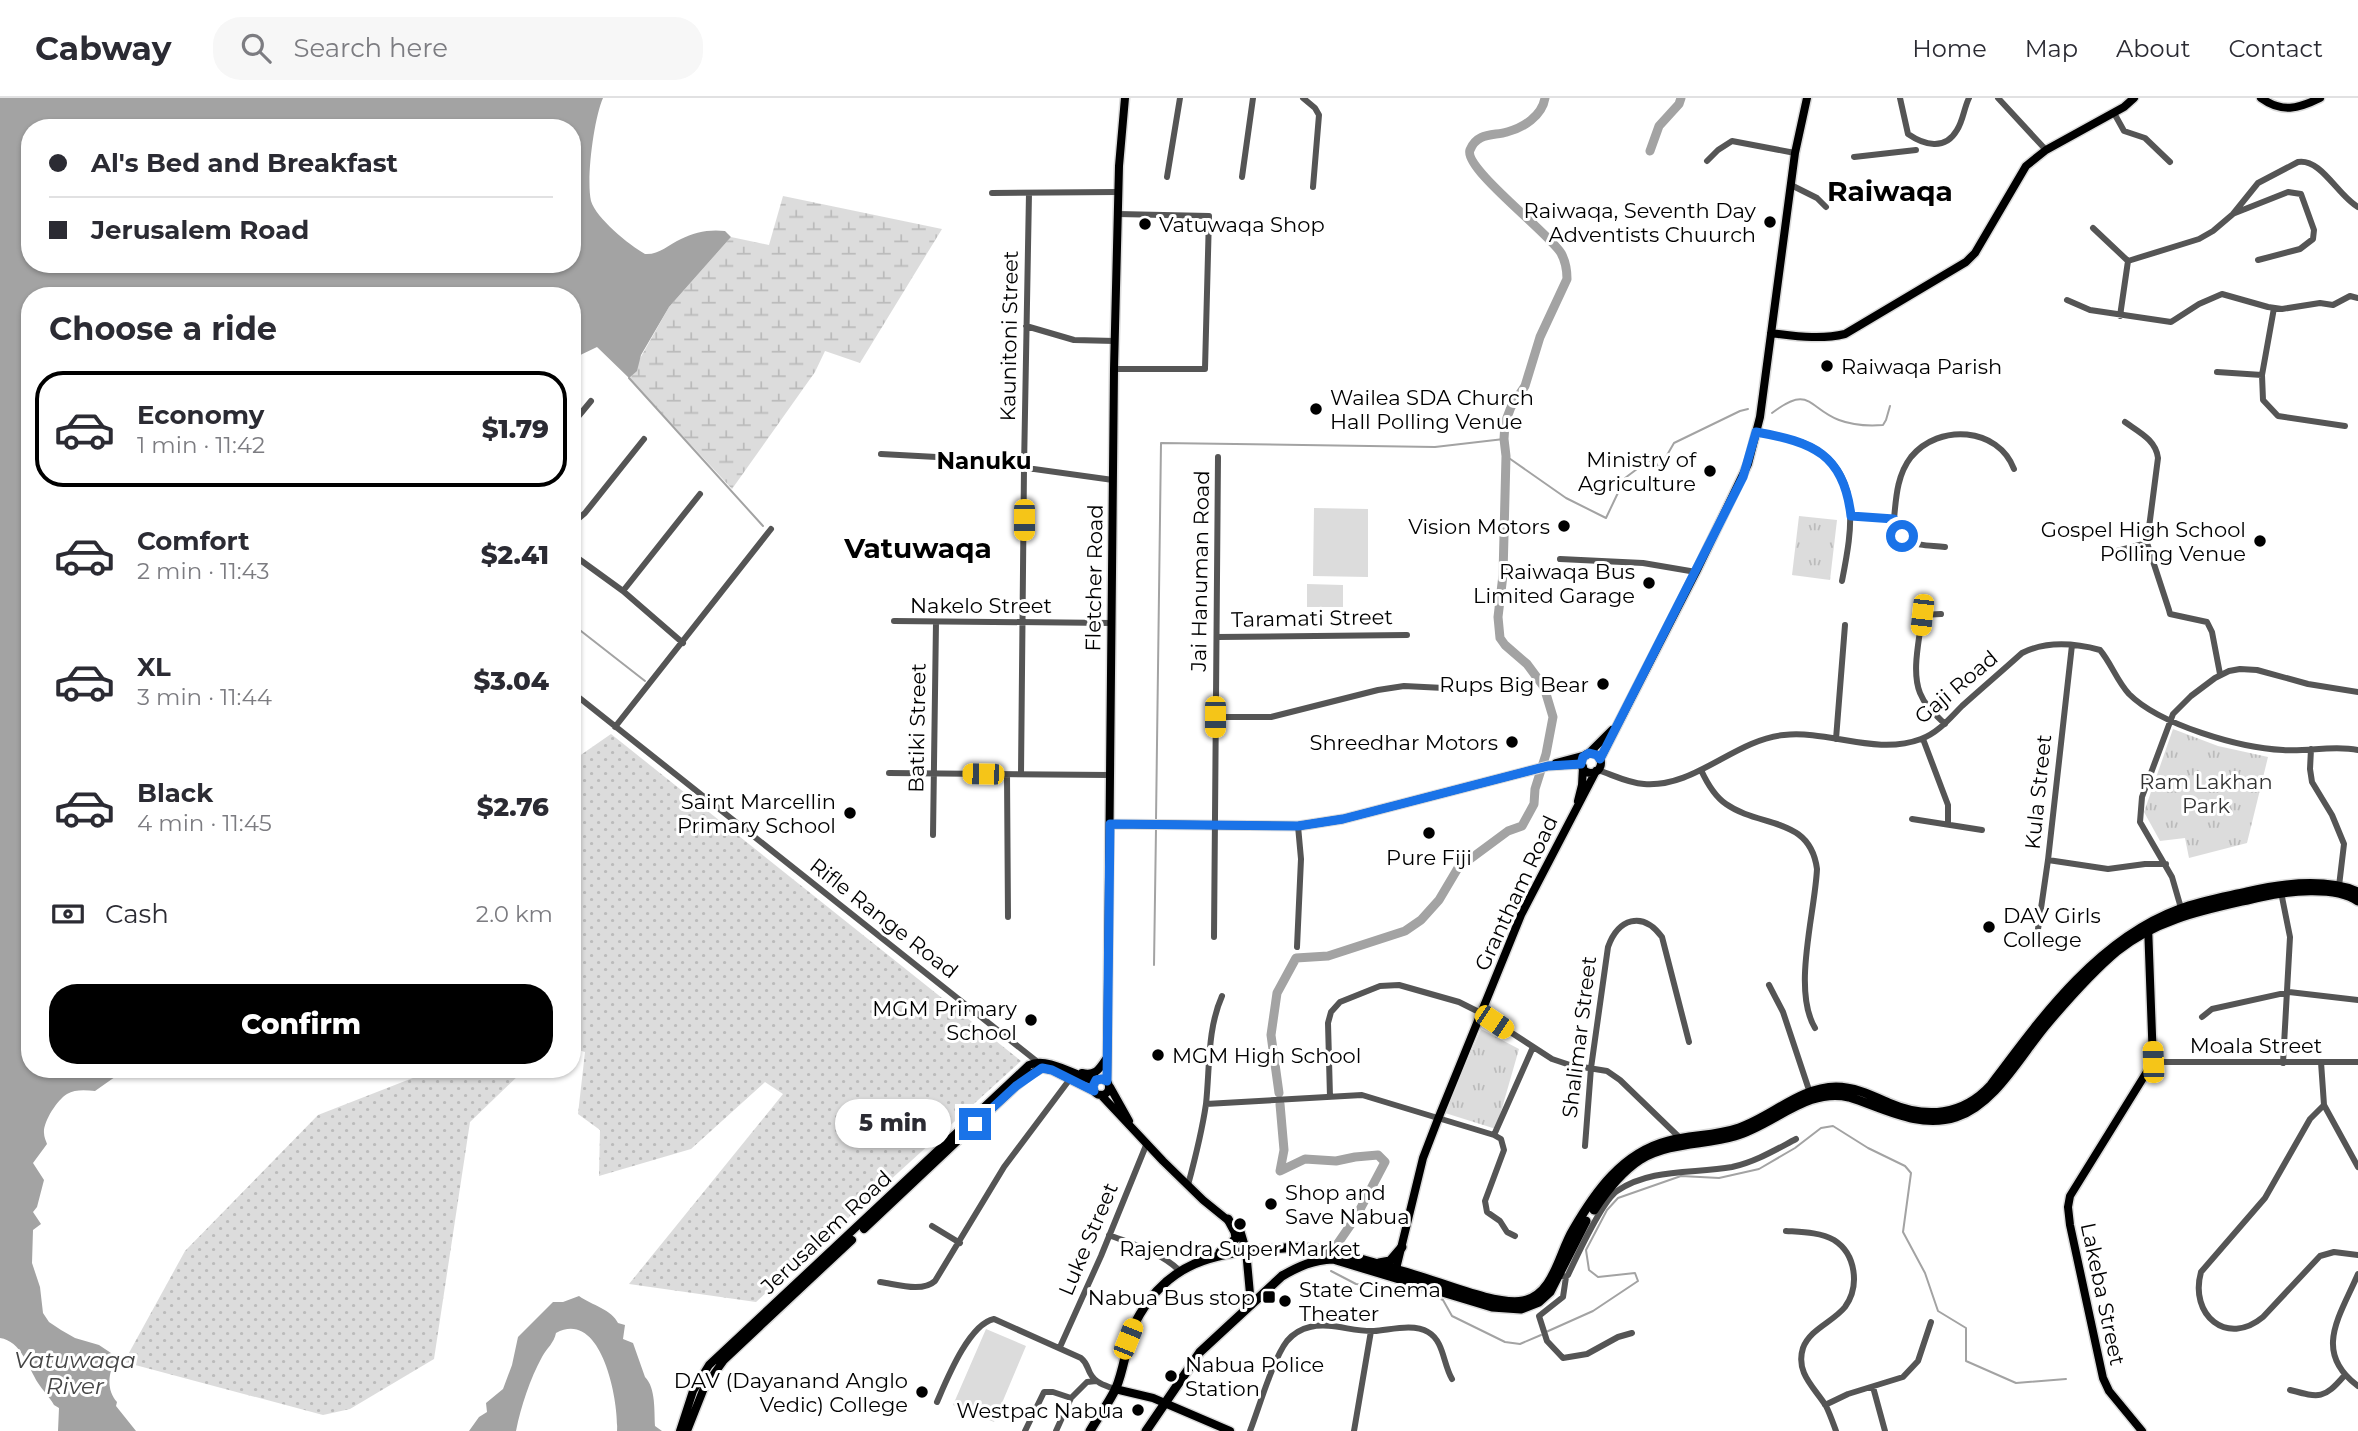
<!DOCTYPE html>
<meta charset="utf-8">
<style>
body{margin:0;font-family:Montserrat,sans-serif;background:#f7f7f7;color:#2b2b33;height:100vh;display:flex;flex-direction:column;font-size:26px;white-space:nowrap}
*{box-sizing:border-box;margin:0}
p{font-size:23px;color:#7c7c81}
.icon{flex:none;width:38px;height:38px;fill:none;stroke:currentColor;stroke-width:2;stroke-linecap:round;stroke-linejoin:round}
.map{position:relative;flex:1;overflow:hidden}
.side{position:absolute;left:21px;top:189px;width:560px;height:791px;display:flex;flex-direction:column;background:#fff;border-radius:28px;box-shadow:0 2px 5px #0004}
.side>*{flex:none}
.top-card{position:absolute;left:21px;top:21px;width:560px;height:154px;border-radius:28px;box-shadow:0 2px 5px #0004;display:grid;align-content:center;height:154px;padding:0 28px;background:#fff}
.end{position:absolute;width:32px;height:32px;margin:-16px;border:9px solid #1a73e8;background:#fff;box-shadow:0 0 0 4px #fff}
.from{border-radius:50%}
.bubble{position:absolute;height:49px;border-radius:24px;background:#fff;box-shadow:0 2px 5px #0004;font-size:23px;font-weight:800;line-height:49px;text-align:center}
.car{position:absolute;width:21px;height:42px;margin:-21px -10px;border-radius:9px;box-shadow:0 0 5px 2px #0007;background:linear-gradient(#f5c518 24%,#345 0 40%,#f5c518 0 76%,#345 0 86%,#f5c518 0)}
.top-card b{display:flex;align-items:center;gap:24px;height:66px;font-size:26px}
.top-card b+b{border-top:2px solid #e1e1e2}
.top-card i{width:18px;height:18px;background:#2b2b33}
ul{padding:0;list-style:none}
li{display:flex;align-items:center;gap:21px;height:116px;margin:0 14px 10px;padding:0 14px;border:4px solid transparent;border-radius:28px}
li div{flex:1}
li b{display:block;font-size:26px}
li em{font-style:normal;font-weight:800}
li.on{border-color:#000}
li>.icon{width:63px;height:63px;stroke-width:1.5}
h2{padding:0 28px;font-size:32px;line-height:84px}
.pay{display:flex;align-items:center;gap:18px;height:77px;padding:0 28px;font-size:26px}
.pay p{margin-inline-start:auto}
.action{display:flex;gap:14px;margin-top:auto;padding:14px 28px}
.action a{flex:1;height:80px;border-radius:28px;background:#000;color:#fff;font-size:28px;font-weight:800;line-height:80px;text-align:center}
header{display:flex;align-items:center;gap:42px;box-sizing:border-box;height:98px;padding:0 35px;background:#fff;border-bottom:2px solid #e1e1e2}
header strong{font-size:33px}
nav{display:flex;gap:38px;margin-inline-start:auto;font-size:24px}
.search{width:490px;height:63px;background:#f7f7f7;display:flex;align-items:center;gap:18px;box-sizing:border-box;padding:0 24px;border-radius:28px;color:#7c7c81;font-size:26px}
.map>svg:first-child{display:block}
</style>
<header>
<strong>Cabway</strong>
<div class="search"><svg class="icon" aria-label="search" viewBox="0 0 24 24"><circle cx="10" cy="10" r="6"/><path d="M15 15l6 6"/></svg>Search here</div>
<nav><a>Home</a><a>Map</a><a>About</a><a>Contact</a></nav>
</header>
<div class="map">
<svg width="2358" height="1333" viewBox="0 0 2358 1333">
<defs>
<pattern id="grass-dots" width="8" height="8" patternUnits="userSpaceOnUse" patternTransform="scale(1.75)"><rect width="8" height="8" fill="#dcdcdc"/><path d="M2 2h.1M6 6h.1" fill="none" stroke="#bbb" stroke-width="1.8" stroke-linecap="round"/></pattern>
<pattern id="wetland-marsh" width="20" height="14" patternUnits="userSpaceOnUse" patternTransform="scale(1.75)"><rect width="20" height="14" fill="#dcdcdc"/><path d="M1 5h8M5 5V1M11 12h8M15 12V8" fill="none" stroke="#bbb"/></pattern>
<pattern id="park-tufts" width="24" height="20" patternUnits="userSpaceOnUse" patternTransform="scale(1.75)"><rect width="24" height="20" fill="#dcdcdc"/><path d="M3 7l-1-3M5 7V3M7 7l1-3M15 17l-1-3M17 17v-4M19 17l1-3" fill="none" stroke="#bbb"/></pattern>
</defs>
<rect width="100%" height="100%" fill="#fff"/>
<path fill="url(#grass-dots)" d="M611,636l410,327 -265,241 -127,-18 154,-190 -18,-12 -74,67 -92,27 1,-46 -22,-16 7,-62 -13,-4v-287z
M428,971h97l-55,53 -36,237 -84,50 -27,6 -199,-53 61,-111 133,-136 105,-41z"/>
<path fill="url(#wetland-marsh)" d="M783,98l159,33 -82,134 -35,-12 -10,21 -83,117 -103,-111 40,-71 62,-70 38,8z"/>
<path fill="url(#park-tufts)" d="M1799,418l38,4 -7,60 -38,-5z
M2173,631l45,17 50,11 -21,86 -58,15 -4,-20 -25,3 -16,-29z
M1481,931l38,20 -23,80 -51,-16z"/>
<path fill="#dcdcdc" d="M1314,410l54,1v68l-55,-1z
M1307,486l36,1v22h-36z
M986,1231l40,17 -32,76 -41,-17z"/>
<path fill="#a3a3a3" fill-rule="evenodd" d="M0,0h603c-9,20 -17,81 -12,103 5,17 38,44 54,53 14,1 23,-9 36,-15 13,-7 29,-10 44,-8l6,6 -62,70 -28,48 -4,16 -8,7 -32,-31 -25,12v-63h-542v773h89l3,3 -27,19c-9,-1 -20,-2 -28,3 -10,6 -24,28 -23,39 0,4 2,8 3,11l-14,19 11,17 -7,27 -4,5 8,12 -8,6 -1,33 8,24 3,26 6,9 12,8 14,8 24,7 18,12c-8,13 -12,32 0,45l-1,4 20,25h-78l1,-23 -5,-3c-5,-9 -11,-14 -16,-22 -10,-16 -17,-42 -38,-45zM30,30h542v136h-542z
M579,1198c13,9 33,14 39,27l7,2 -2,14 10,4 12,34c11,11 9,34 10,49l7,5h-45c2,-29 -15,-123 -61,-98 -2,10 -9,15 -14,24 -12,22 -21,49 -26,74h-47l10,-14 8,-5 -1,-9 17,-14 9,-24 6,-28 35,-35h10z"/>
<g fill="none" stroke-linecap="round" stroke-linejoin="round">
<path stroke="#a3a3a3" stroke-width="2" d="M629,280l134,148
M1772,315c38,-29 36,-5 67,7 13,5 30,6 44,5l3,-5 4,-14
M1506,358l60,42 40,20 19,-40 20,-15 10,-2 4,8 15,-26 66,-32 8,-2
M572,526l73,57
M1156,722l5,-377 274,4 69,-8
M1154,867l2,-136
M1331,1173l25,13 69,8 18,8 9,16 53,26 15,2 21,-9
M1546,1234l47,-21 45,-30 -3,-8 -37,4 -9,-7 -3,-20 21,-40 11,-12 63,-22 38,2 40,-9 36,-21 26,-20 12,-2 35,22 37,18 6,7 -8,59 22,41 13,38 28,17v33l50,22 50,-4"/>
<path stroke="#a3a3a3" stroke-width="9" d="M1650,53l9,-25 20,-22 2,-6
M1279,995l-8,-58 6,-42 19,-35 32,-2 77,-25 16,-11 18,-20 19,-32 50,-37 14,-5 12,-22 1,-15 11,-35 7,-37 -9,-30 -17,-23 -22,-19 -5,-7 -2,-21 5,-42 3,-119 -2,-17 1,-16 6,-16 14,-21 15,-49 27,-58c0,-9 -1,-17 -6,-26 -12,-20 -98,-85 -91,-103 7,-18 24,-14 37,-18 16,-4 35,-16 38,-34
M1280,1006l4,46 -4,21 25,-12 31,2 19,-4 23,-2 7,7 -29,55 -20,29"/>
<g stroke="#dbdbdb" stroke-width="11">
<path id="major" d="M2261,0c21,15 37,11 59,0
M1771,235c25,3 49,7 74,1l121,-72 9,-9 51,-87 20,-16 78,-43 10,-9
M1589,655l23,-23
M1581 665a10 10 0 1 1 20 0a10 10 0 1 1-20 0Z
M1600,661l96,-187 52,-108 12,-47 35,-264 12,-55
M1556,665l30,-8
M1578,703l4,-16 1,-18
M1110,726l188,2 45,-7 205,-53 33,-2
M1082,975c14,3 17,-4 24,-14
M1093 989a8 8 0 1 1 16 0a8 8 0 1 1-16 0Z
M1107,983l7,-712 5,-203 6,-68
M1110,989l19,34
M1101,997l62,66 40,39 37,30 6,20 5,55
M864,1131l152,-143 16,-13 10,-5 10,2 42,21
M1395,1175l28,-115 15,-39 83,-204 75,-144
M1115,1291l38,9 77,33
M680,1333l13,-40 16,-26 320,-300c18,-9 47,11 66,16
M687,1333l17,-43 20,-28 128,-120
M2142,1333l-33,-40 -6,-13 -33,-153 -2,-18 2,-11 83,-134 -5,-137"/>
</g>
<g stroke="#dbdbdb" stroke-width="12">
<path id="highway" d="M1594,1112c13,-20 27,-38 47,-51 29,-17 63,-14 94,-23 39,-11 72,-49 114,-39 35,11 70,32 107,20 39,-12 66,-64 91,-93 22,-26 45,-52 70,-73 42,-34 92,-42 143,-54 26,-6 75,-12 98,4
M1220,1154l9,-6 7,-8 -1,-6 -7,-13
M1379,1165l11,-2 12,-14
M1090,1333c8,-14 19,-28 26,-43 10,-24 10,-51 24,-74 30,-51 73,-61 128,-65 17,-1 34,-3 50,0 33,6 66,17 97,26 28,8 82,31 108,26 31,-6 36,-48 50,-71 22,-38 49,-77 95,-89 23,-6 48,-5 71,-13 32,-11 62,-41 97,-41 19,0 37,9 53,16 37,16 74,13 102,-18 50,-67 107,-146 189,-176 21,-8 45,-12 67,-17 34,-8 78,-14 111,0
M1146,1333l54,-79 82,-76c17,-10 31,-16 51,-17l159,48 29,2 18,-7 11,-10 36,-71"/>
</g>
<path stroke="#555" stroke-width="6" d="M1303,0l12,10 4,7 -6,72
M1900,0l8,36c16,11 37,17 49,-4 6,-9 7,-22 12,-32
M1998,0l48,52
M2114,15l10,18 21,7 25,24
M1854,59l62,-7
M1707,63l11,-11 14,-9 63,12
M1167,79l13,-79
M1242,79l11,-79
M1791,87l26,13 9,9
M992,95l126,-1
M2235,115l53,-21 13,2 13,36 -1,9 -13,10 -42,11
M2093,130l35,33
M2128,163l71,-22 14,-8 20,-17 25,-31 40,-21c23,-4 40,34 60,45
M2067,202l23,10 81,12 28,-18 23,-10 46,13 14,2 38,-6 13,2 17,-9 8,2
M2274,210l-12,67 1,25 15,16 67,10
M2120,218l8,-55
M1026,228l48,14 41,1
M1114,271h91l4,-153 -91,-2
M2217,274l45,3
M2125,324c14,10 31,18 33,36l-11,85 22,67 1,4 37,8 5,10 8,42
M572,326l19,-23
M1757,334c15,3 32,5 47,11 60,25 48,87 38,138
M881,356l74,4 158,22
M1851,418l43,3c13,29 22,25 51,28
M1894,421c2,-21 3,-44 17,-62 28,-34 87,-30 103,12
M572,426l13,-11 59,-74
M2117,453l30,-8
M572,456l51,37 60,52
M1560,461l83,4 53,9
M623,493l77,-97
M1941,516l-19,1c-2,24 -11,55 -2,78 5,13 16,22 25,31
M894,523l217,2
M1217,539l190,-2
M572,594l467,371
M1215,619h56l107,-27 26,-4 40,2
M615,629l156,-198
M1836,641l9,-114
M1923,641l25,66v18
M2311,651l-1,20 2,13 20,33 12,29 -5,42
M1598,672c15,5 30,13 46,14 51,4 90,-44 140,-49 45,-5 92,21 137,4 17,-6 29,-21 41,-33 20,-18 40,-35 60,-53 24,-12 52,-10 78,-3 11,13 17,31 29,44 31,31 111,54 154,56 25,2 50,-5 75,0
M1701,672c6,13 13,26 25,34 34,24 84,12 91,65 -2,44 -25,121 -2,159
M889,675l221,2
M1021,676l3,-306 5,-275
M1007,677l1,142
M1912,721l70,11
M933,737l3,-213
M2048,762l60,9 37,-5h21
M2281,794l9,45 -7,126
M2181,810l-9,-31 -32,-55 2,-25 31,-83 18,-18 24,-18 14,-7 11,-2 17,1 51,14 50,8
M1214,839l4,-480
M2036,845l12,-83 24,-215
M1297,849l4,-88 -3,-33
M1769,887l14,27 27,81
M2202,919l10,-8 77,-17 69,8
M2153,964h205
M2321,964l3,43 34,62
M1330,999l-2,-74 3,-11 9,-10 40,-16 19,-1 60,17 22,11 71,46 18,6 37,6 13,9 60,58
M1206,1006l156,-9 132,40 7,4 3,11 -19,51 2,11 13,9 7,11 8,4
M2324,1007l-14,14 -45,79 -64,74c-12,43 26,75 62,45l57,-61 14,-4 24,3
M1494,1037l39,-88
M1585,1048l6,-78 17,-121c10,-28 34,-37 54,-10l27,105
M1188,1087c7,-26 14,-54 18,-81 4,-37 1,-74 16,-108
M932,1128l28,17
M1786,1133c15,1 34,1 48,9 22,14 26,46 11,67 -12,15 -35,22 -42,41 -8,25 12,40 23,58 4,8 7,17 10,25
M1109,1137c26,10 51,17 71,36
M2358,1176c-18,42 -46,78 0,112
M1559,1177l7,2 2,-2c9,-19 34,-74 49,-84 34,-23 76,-17 115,-24 23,-5 43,-17 64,-28
M1566,1179l-3,20 -24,19 8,25 16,17 24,-4 31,-17 14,-4
M880,1184c16,2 42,11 55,-1l69,-114 66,-88
M1060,1249l41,-91 46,-113
M1873,1289l12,44
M2290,1292c30,8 34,9 54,-14
M937,1304c10,-23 32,-78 57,-83l87,39c6,5 6,9 9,15 5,10 16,13 25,16
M1825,1307l23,-11 55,-17 15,-16 13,-39
M1025,1333l19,-39h9l18,6
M1056,1333l15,-33 16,-16 9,-1
M1250,1333c9,-23 23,-72 37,-90 6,-7 14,-12 23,-14 21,-5 43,5 64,4 16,-1 39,-8 54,1 16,9 15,32 24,47
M1354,1333l17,-100"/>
<use href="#major" stroke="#000" stroke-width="8"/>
<use href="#highway" stroke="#000" stroke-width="9"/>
</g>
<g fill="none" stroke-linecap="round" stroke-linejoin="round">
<path stroke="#1a73e8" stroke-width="9" d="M975,1026l41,-38 26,-18 10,2 42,21 -1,-5 3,-6 6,-1 5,2 3,-257 188,2 45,-7 205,-53 33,-2 2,-7 6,-4 8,2 3,4 143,-282 13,-45c57,10 88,22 95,84l43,3 8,17"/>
</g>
<g fill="#000" stroke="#fff" stroke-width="2.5">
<circle cx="1770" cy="124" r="7"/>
<circle cx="1145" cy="126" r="7"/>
<circle cx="1827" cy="268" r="7"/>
<circle cx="1316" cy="311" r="7"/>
<circle cx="1710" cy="373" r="7"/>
<circle cx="1564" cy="428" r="7"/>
<circle cx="2260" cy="443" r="7"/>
<circle cx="1649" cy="485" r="7"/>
<circle cx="1603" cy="586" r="7"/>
<circle cx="1512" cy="644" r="7"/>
<circle cx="850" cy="715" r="7"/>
<circle cx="1429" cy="735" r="7"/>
<circle cx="1989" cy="829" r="7"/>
<circle cx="1031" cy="922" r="7"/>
<circle cx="1158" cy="957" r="7"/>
<circle cx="1271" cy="1106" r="7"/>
<circle cx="1240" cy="1126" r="7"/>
<rect x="1262" y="1192" width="14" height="14" rx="3.5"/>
<circle cx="1285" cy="1203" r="7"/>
<circle cx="1171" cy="1278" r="7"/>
<circle cx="922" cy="1294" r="7"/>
<circle cx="1138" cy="1312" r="7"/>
</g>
<g text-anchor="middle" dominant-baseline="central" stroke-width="6" stroke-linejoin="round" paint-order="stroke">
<g font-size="21" fill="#000" stroke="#fff" text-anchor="end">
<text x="1756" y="112">Raiwaqa, Seventh Day<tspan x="1756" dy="24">Adventists Chuurch</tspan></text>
<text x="1159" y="126" text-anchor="start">Vatuwaqa Shop</text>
<text x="1841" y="268" text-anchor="start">Raiwaqa Parish</text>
<text x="1330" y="299" text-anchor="start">Wailea SDA Church<tspan x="1330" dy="24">Hall Polling Venue</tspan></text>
<text x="1696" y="361">Ministry of<tspan x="1696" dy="24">Agriculture</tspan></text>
<text x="1550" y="428">Vision Motors</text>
<text x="2246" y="431">Gospel High School<tspan x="2246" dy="24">Polling Venue</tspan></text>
<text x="1635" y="473">Raiwaqa Bus<tspan x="1635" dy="24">Limited Garage</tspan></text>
<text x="1589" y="586">Rups Big Bear</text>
<text x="1498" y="644">Shreedhar Motors</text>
<text x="836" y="703">Saint Marcellin<tspan x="836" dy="24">Primary School</tspan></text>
<text x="1429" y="759" text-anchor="middle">Pure Fiji</text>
<text x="2003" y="817" text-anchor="start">DAV Girls<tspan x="2003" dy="24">College</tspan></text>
<text x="1017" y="910">MGM Primary<tspan x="1017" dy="24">School</tspan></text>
<text x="1172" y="957" text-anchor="start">MGM High School</text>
<text x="1285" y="1094" text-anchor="start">Shop and<tspan x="1285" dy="24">Save Nabua</tspan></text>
<text x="1240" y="1150" text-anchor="middle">Rajendra Super Market</text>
<text x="1299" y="1191" text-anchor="start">State Cinema<tspan x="1299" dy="24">Theater</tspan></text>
<text x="1255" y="1199">Nabua Bus stop</text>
<text x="1185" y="1266" text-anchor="start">Nabua Police<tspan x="1185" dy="24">Station</tspan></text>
<text x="908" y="1282">DAV (Dayanand Anglo<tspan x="908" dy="24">Vedic) College</tspan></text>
<text x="1124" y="1312">Westpac Nabua</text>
</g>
<g font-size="21" fill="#000" stroke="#fff">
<text transform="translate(1009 238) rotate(-89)">Kaunitoni Street</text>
<text transform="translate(1200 473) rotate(-89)">Jai Hanuman Road</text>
<text transform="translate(1094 480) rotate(-89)">Fletcher Road</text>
<text x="981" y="507">Nakelo Street</text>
<text transform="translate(1312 520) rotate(-1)">Taramati Street</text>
<text transform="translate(1956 589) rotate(-40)">Gaji Road</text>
<text transform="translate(917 630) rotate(-89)">Batiki Street</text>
<text transform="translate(2038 694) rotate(-84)">Kula Street</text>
<text transform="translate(1516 795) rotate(-65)">Grantham Road</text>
<text transform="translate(884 820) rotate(38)">Rifle Range Road</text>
<text transform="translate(1579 939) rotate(-83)">Shalimar Street</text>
<text x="2256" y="947">Moala Street</text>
<text transform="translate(826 1134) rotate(-43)">Jerusalem Road</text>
<text transform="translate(1088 1141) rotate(-67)">Luke Street</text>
<text transform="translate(2103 1196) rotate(78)">Lakeba Street</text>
</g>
<g font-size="21" fill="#333" stroke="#fff">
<text x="2206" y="683">Ram Lakhan<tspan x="2206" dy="24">Park</tspan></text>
</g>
<g font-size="23" font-weight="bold" fill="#000" stroke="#fff">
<text x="984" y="363">Nanuku</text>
</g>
<g font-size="23" font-style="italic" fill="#444" stroke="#fff">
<text x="75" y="1262">Vatuwaqa<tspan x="75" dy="26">River</tspan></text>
</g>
<g font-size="28" font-weight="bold" fill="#000" stroke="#fff">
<text x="1890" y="93">Raiwaqa</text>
<text x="918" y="450">Vatuwaqa</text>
</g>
</g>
</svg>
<i class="end from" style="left:1902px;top:438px"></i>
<i class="end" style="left:975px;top:1026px"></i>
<div class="bubble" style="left:835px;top:1001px;width:116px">5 min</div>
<i class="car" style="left:1024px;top:422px;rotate:180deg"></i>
<i class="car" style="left:1922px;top:517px;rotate:186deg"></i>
<i class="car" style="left:1215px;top:619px;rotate:180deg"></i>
<i class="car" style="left:983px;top:676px;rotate:271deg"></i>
<i class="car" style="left:1494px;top:924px;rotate:124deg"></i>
<i class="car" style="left:2153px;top:964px;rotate:358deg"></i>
<i class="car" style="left:1128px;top:1241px;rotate:22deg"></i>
<div class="top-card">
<b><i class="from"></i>Al's Bed and Breakfast</b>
<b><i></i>Jerusalem Road</b>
</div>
<section class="side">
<h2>Choose a ride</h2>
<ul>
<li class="on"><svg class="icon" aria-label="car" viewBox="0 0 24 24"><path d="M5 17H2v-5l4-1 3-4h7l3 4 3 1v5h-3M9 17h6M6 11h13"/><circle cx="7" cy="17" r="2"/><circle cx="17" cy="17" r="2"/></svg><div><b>Economy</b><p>1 min · 11:42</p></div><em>$1.79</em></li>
<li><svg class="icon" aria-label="car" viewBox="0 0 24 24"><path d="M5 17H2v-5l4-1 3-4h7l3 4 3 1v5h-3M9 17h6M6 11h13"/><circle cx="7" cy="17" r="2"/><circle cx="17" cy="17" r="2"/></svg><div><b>Comfort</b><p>2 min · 11:43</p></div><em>$2.41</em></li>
<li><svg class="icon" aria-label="car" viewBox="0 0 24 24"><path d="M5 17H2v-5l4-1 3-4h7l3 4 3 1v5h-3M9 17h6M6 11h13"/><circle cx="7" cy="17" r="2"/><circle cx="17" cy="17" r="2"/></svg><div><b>XL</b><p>3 min · 11:44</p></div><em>$3.04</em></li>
<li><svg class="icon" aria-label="car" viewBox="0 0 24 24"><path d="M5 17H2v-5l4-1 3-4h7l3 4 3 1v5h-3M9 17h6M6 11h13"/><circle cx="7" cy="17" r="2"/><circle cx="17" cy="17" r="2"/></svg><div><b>Black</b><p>4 min · 11:45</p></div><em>$2.76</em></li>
</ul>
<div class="pay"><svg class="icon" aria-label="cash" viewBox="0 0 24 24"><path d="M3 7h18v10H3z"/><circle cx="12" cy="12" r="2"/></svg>Cash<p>2.0 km</p></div>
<div class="action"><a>Confirm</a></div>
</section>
</div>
